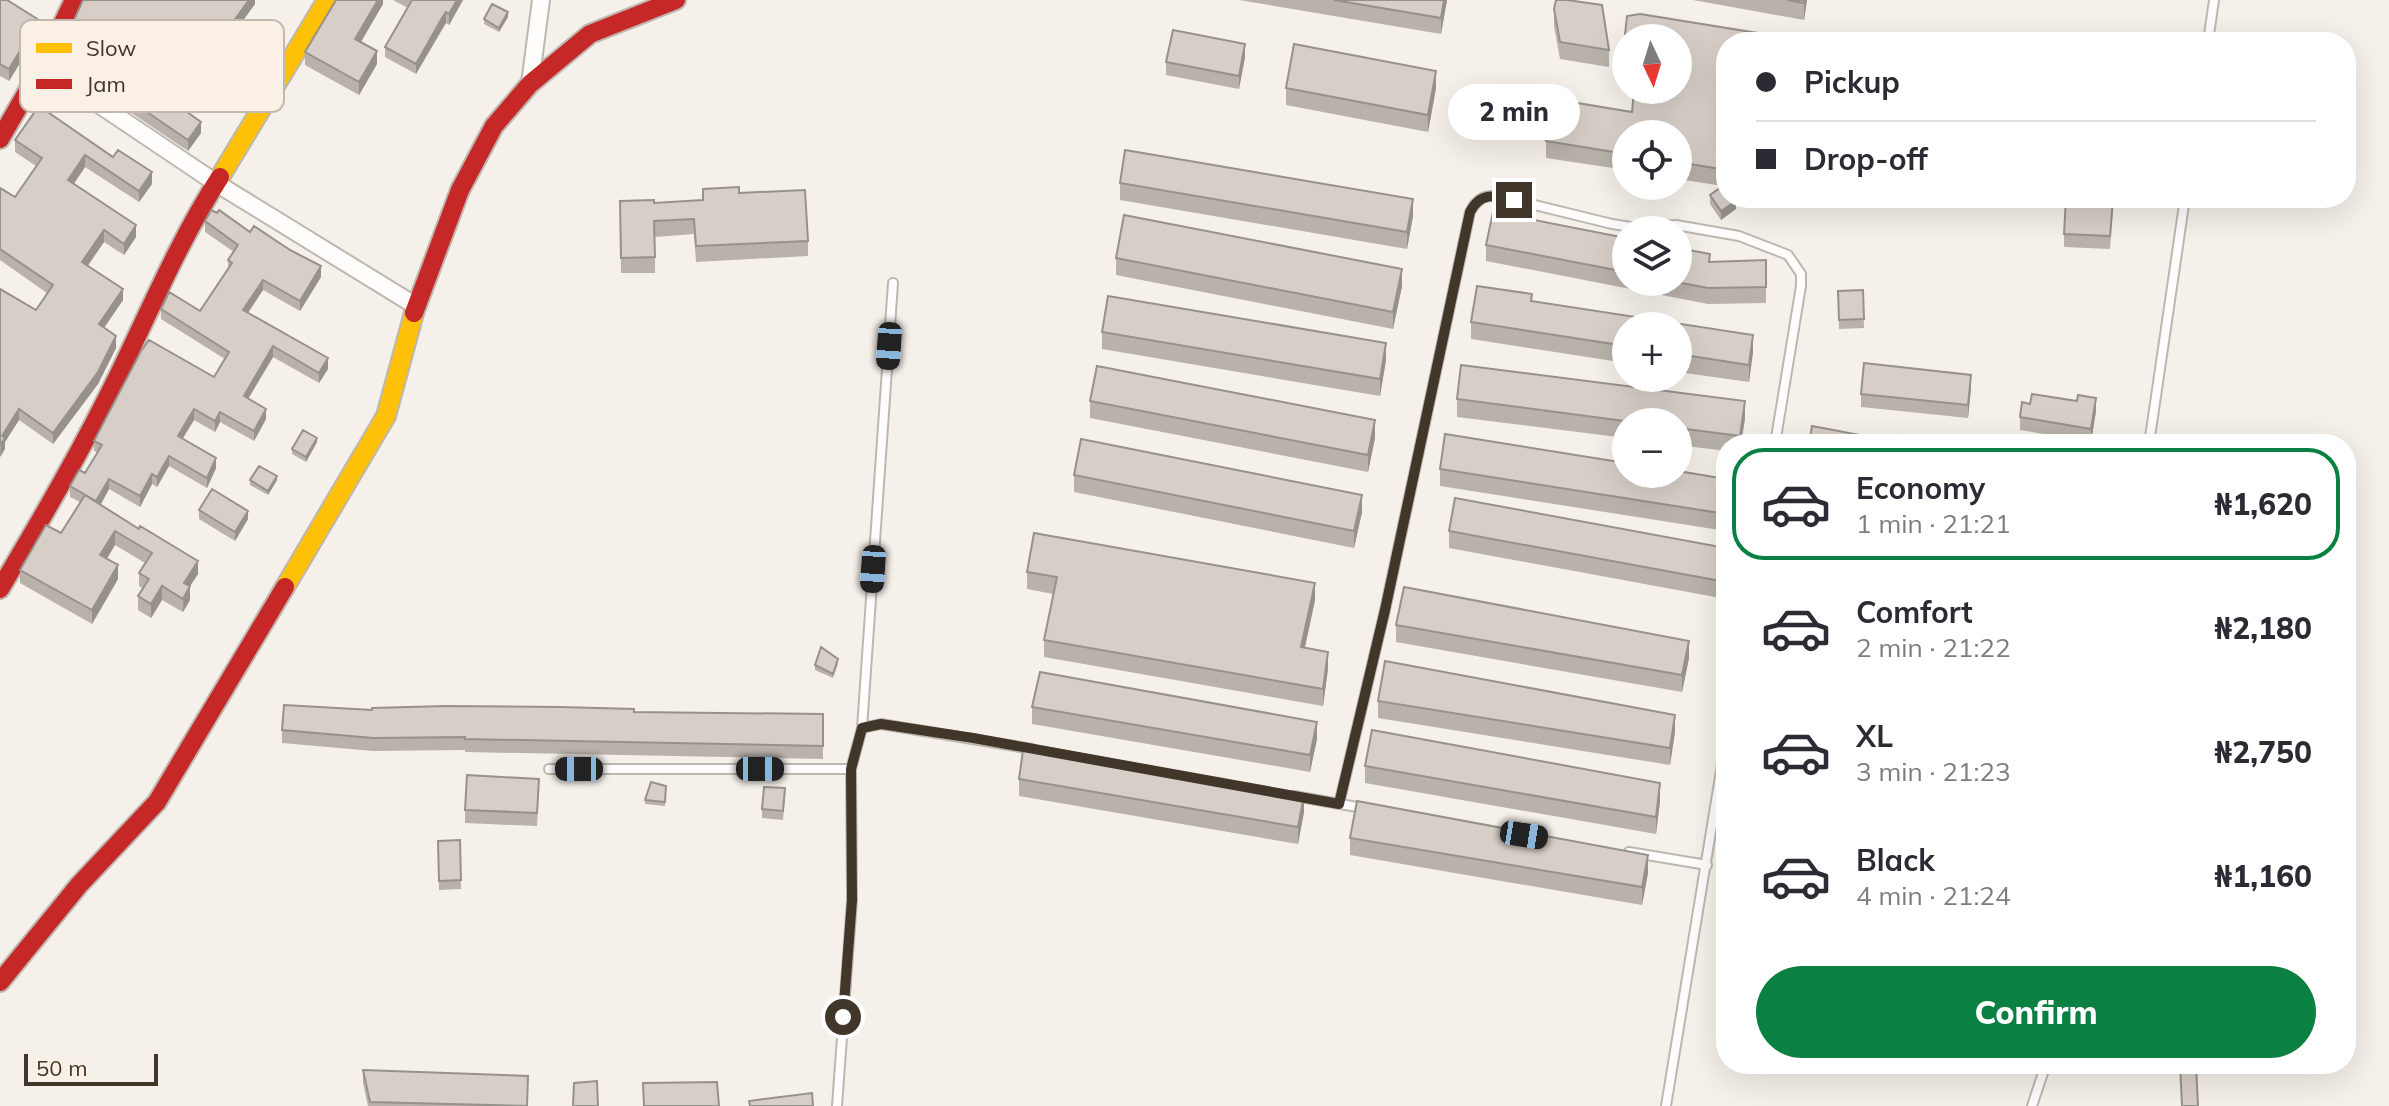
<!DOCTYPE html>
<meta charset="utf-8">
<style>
body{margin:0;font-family:Mulish,sans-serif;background:#f7f7f7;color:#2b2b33;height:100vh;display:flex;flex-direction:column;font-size:30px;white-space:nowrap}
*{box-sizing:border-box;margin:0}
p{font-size:26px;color:#7c7c81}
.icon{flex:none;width:44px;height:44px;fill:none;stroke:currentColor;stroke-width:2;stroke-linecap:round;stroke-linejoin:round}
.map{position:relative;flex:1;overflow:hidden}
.panel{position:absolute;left:1716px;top:434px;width:640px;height:640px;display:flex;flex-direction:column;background:#fff;border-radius:32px;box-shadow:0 8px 32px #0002}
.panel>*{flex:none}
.hud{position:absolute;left:1716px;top:32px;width:640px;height:176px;border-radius:32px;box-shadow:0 8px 32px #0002;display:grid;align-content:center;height:176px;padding:0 40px;background:#fff}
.needle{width:52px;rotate:176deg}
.fabs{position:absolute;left:1612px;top:24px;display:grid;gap:16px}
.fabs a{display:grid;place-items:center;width:80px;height:80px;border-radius:50%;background:#fff;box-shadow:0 8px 32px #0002;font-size:40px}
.scale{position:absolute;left:24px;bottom:20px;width:134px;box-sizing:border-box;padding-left:8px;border:4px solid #40362a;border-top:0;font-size:22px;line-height:28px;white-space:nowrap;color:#40362a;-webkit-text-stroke:6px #fbf0e5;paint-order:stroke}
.end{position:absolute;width:36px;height:36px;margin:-18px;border:10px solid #40362a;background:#fff;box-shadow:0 0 0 4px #fff}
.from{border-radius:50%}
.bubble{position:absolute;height:56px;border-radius:28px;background:#fff;box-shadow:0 8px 32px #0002;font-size:26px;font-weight:800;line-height:56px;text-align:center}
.car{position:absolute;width:24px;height:48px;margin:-24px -12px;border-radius:10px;box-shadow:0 0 6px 2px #0007;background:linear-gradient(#222 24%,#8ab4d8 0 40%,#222 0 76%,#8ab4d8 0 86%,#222 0)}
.hud b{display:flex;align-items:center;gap:28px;height:76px;font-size:30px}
.hud b+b{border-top:2px solid #e1e1e2}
.hud i{width:20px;height:20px;background:#2b2b33}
ul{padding:14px 0 0;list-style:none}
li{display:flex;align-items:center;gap:24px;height:112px;margin:0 16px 12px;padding:0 24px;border:4px solid transparent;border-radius:32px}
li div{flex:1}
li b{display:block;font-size:30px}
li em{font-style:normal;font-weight:800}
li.current{border-color:#0b8043}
li>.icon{width:72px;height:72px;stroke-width:1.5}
.cta{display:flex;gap:16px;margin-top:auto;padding:16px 40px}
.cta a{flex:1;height:92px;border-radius:48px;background:#0b8043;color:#fff;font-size:32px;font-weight:800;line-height:92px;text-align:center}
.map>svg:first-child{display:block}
</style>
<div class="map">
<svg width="2389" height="1106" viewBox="0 0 2389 1106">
<rect width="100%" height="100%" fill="#f6f0ea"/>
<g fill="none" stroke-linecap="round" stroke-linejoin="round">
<g stroke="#beb7b0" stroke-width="12">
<path id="lane" d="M2208,42l6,-42
M2149,444l36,-246
M862,728l31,-445
M549,769h302
M1294,796l69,12
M1339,804l46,-194 85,-398c7,-13 14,-17 28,-16l114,28 19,3 45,-2 63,11 49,19 13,19v12l-26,158
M1629,852l78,13
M837,1106l15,-206 -1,-131 11,-41 19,-4 151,25
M1666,1106l60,-366
M2032,1106l14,-42"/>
</g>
<g stroke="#beb7b0" stroke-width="20">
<path id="street" d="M42,66l174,117 200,123
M530,84l11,-84"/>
</g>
<g stroke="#beb7b0" stroke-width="22">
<path id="slow" d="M220,177l107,-177
M285,587l101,-171 28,-103"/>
</g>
<g stroke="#beb7b0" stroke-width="22">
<path id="jam" d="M0,139l42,-73 32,-66
M414,313l46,-123 34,-64 36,-42 60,-50 86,-34
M0,589c42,-71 83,-141 119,-215 32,-66 61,-135 101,-197
M0,982l79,-97 78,-83 128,-215"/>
</g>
<use href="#lane" stroke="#fefdfc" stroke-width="8"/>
<use href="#street" stroke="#fefdfc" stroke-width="16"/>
<use href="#slow" stroke="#ffc107" stroke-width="18"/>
<use href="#jam" stroke="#c62828" stroke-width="18"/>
</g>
<path fill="#b9b2ab" d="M0,0l39,32 -30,49 -9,-5z
M255,0v4l-16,22 7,16 -22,30 -23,-17 -11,17 4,14 -13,21 20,26 -13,18 -104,-70v-12l16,-20 -26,-17v-12z
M383,0v4l-22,38 16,22 -18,31 -54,-30v-13z
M393,0h70l-14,25 -3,-2 -4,5 -26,46 -31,-17v-10l23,-39z
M1239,0h208l-6,34z
M1693,0h114l-3,20z
M1554,9l55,41v17l-49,-8 -6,-33z
M1640,14l167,27v1h-81v54l-2,31h2l-1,59 1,12h8l2,3v8l-15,11 -11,-16v-9l13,-9 -45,-7v-45h-52v36l-80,-12v-17l7,-42 79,13 2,-22h44v-52h-52v32h-3v-17l4,-37z
M508,17l-9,15 -15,-8v-5z
M1245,57l-6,32 -73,-14v-13z
M1286,88h150l-8,44 -142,-27z
M39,106l113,78 -13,18 -54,-35 -11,17 62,53 -12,18 -20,-13 -16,24 35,34 -19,28 12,20 -18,36 -45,60 -34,-24 -14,22v7l-5,8v-168l36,21 11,-17 -47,-33v-72l15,9 21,-31 -21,-14v-12z
M1120,183l293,33 -6,33 -287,-49z
M739,193l69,48v15l-112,6 -2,-28 -39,3v36h-34l-1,-72 34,2 49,-3z
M2113,211l-3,38 -46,-2v-13z
M205,221l45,11 71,45 -21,34 -37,-21 -15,23 80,56 -9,14 -46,-26 -25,41 18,21 -12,22 -34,-19 -5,10 -21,-12 -11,18 33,30 -9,20 -38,-22 -12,21 -5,-3 -12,23 -31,-18 -8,16 97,69 -8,12v14l-7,12 -21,-12 -11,18 -13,-8v-14l5,-8 -4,-2v-13l6,-10 -30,-18 -8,14 11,20 -26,45 -72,-41v-13l41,-37 19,-31 -10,-5v-11l15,-13 12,-21 -3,-1v-10l120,-64 11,-18 -64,-40v-10l39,2 28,-41v-10l6,-8 -29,-20z
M1626,238v44h52l32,-20 56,-2v43l-58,1 -222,-43v-16z
M1116,258l286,28 -9,43 -277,-54z
M1477,286l55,8v7l221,34v17l-4,30 -71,-10v-46h-52v37l-155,-24v-17z
M1863,290l1,38 -25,1 -1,-38z
M1102,332l284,28 -6,36 -278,-47z
M1971,388l-3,30 -107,-11v-13z
M1457,399l288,19 -4,26h-15v7l-48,-6v-23h-52v16l-169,-21z
M1090,401l285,37 -7,34 -278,-54z
M2096,411l-5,31 -71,-12v-13z
M317,442l-11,20 -14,-8v-5z
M1440,469l286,10v52l-286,-45z
M1074,475l288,37 -8,36 -280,-56z
M250,480h27l-9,15 -18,-10z
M199,510l49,9 -13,22 -36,-22z
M1449,531l277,17v51l-277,-51z
M1027,572l288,28 -10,48 23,21 -5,37 -279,-49v-17l9,-46 -26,-5z
M1396,625l293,33 -7,34 -286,-50z
M838,664l-5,14 -18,-8v-5z
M1378,701l297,31 -5,33 -292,-47z
M1032,707l285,32 -7,33 -278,-48z
M372,710l451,4v45l-358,-7v-2l-92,1 -91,-8v-13z
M1365,766l295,35 -4,33 -291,-51z
M1019,779l285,33 -6,32 -279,-48z
M666,786l-1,20 -20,-2v-4z
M539,792l-2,34 -72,-3v-13z
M785,797l-2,23 -21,-2v-9z
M1350,838l298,35 -6,32 -292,-50z
M460,840l1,49 -22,1 -1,-49z
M363,1070l165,6 -1,30h-159l-5,-23z"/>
<path fill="#96918b" d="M249,0h6v4l-22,30v-12z
M378,0h5v4l-28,48v-13z
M457,0h6l-14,25v-11z
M1444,0h3l-6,34v-16z
M1804,0h3l-3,20z
M446,12v11l-30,51v-10z
M508,12v5l-9,15v-4z
M39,20v12l-30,49v-12z
M246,31v11l-22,30v-11z
M201,44v11l-16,25v-12z
M1245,44v13l-6,32v-13z
M377,51v13l-18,31v-13z
M1436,71v17l-8,44v-17z
M194,75v11l-18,29v-11z
M1726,79v17l-4,47v-17z
M201,122v11l-13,18v-11z
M85,155v12l-17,25v-12z
M152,172v12l-13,18v-11z
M1413,199v17l-6,33v-17z
M1736,201v8l-15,11v-9z
M136,225v12l-12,18v-11z
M104,230v12l-22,31v-11z
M321,266v11l-21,34v-10z
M1402,269v17l-9,43v-17z
M263,280v10l-20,30v-10z
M123,289v11l-24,35v-11z
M1753,335v17l-4,30v-17z
M116,336v12l-18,36 -45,60v-11z
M1386,343v17l-6,36v-17z
M273,346v11l-29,49v-10z
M328,358v11l-9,14v-10z
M1971,375v13l-3,30v-13z
M2096,398v13l-5,31v-13z
M1745,401v17l-4,26h-1z
M19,409v11l-14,22v7l-5,8 2,-21z
M194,409v11l-16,26v-10z
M266,409v10l-12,22v-10z
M220,412v10l-5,10v-11z
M1375,420v18l-7,34v-17z
M317,438v4l-11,20v-5z
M169,456v10l-12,21v-10z
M216,458v10l-9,20v-10z
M152,474v10l-12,23v-11z
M277,476v4l-9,15v-4z
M109,479v10l-13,23v-11z
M1362,495v17l-8,36v-17z
M248,511v8l-13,22v-9z
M115,531v14l-15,24v-14z
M198,561v13l-8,12v14l-7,12 1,-29z
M118,565v14l-26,45v-14z
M1315,583v17l-14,64v-17z
M162,586v14l-11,18v-14z
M1689,641v17l-7,34v-17z
M1328,652v17l-5,37v-17z
M1675,715v17l-5,33v-17z
M1317,722v17l-7,33v-17z
M1660,783v18l-4,33v-17z
M1304,795v17l-6,32v-17z
M1648,855v18l-6,32v-18z"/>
<path fill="#d7cfc7" stroke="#96918b" stroke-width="2" d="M0,0h7l32,20 -30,49 -9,-5z
M83,0h166l-16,22 13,9 -22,30 -23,-17 -16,24 9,7 -18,29 25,18 -13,18 -104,-71 21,-27 -31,-22z
M336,0h42l-23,39 22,12 -18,31 -54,-30z
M412,0h45l-8,14 -3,-2 -4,6 -26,46 -31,-17z
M1334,0h110l-3,18z
M1556,0h11l35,5 7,45 -49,-8 -6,-33z
M1787,0h17v3z
M492,4l16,8 -9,16 -15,-9z
M1640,14l167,27v1h-81v37l-4,47 4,1v43l-48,-8v-28h-52v20l-80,-13 7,-42 79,13 2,-22h44v-52h-52v16l-3,-1 4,-37z
M1173,30l72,14 -6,32 -73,-14z
M1294,44l142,27 -8,44 -142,-27z
M39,106l74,51 5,-7 34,22 -13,19 -54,-36 -17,25 68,45 -12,19 -20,-14 -22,32 41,27 -24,35 17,12 -18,36 -45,61 -34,-24 -17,27 3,2 -5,7v-156l36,21 17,-25 -53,-36v-61l15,9 27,-39 -27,-18z
M1125,150l288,49 -6,33 -287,-49z
M1724,185l2,3v10h8l2,3 -15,10 -11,-16z
M739,187v6l66,-3 3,51 -112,5 -2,-27 -40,2 1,36 -34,1 -1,-57 34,-1v3l49,-3v-11z
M2066,198h47l-3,38 -46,-2z
M211,210l6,3 2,-3 31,22 4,-6 36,24 31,16 -21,35 -37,-21 -20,30 85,48 -9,15 -46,-27 -29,50 22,13 -12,22 -34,-19 -5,9 -21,-12 -16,27 38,22 -9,20 -38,-22 -12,21 -5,-3 -12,22 -31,-17 -13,22 -26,-15 9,-16 6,3 17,-28 -8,-4 47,-90 8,-11 65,37 15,-25 -68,-43 8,-17 31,19 32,-48 -4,-3 10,-15 -33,-24z
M1493,212l133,26v34l-140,-27z
M1124,215l278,54 -9,43 -277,-54z
M1678,248l32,6 -1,8 57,-2v27l-58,1 -32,-6h2z
M1477,286l55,8 -1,7 222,34 -4,30 -71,-11v-28h-52v20l-155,-24z
M1863,290l1,29 -25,1 -1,-29z
M1108,296l278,47 -6,36 -278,-47z
M1864,363l107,12 -3,30 -107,-11z
M1461,365l284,36 -5,35 -62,-8v-6h-46l-175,-23z
M1097,366l278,54 -7,35 -278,-54z
M2032,394l45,7 1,-6 18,3 -5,31 -71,-12 2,-15 8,2z
M1812,426l53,10 -1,8h-55z
M303,430l14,8 -11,19 -14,-8z
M1445,434l181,29v11h52v-3l48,8v35l-286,-45z
M1899,435l51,9h-53z
M1081,439l281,56 -8,36 -280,-56z
M259,466l18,10 -9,15 -18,-11z
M212,489l36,22 -13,21 -36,-22z
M85,495l54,34 1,-3 58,35 -14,22 6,3 -7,13 -21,-13 -11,18 -13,-8 11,-17 -10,-6 13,-20 -37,-22 -15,24 18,10 -26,45 -72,-40 26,-45 15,8z
M1455,498l271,50v34l-277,-51z
M1034,533l281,50 -14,64 27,5 -5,37 -279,-49 13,-63 -30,-5z
M1404,587l285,54 -7,34 -286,-50z
M821,647l17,12 -5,15 -18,-9z
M1385,661l290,54 -5,33 -292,-47z
M1040,672l277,50 -7,33 -278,-48z
M284,705l88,5v-2l74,-2 114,1 74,2v3l189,2v32l-358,-7v-2l-92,1 -91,-8z
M1372,730l288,53 -4,34 -291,-51z
M1024,743l280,52 -6,32 -279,-48z
M467,775l72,4 -2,34 -72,-3z
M651,782l15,4 -1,16 -20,-2z
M764,787l21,1 -2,23 -21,-2z
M1357,801l291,54 -6,32 -292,-49z
M460,840l1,40 -22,1 -1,-40z
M2180,1064h16l2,42h-16z
M363,1070l165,6 -1,30 -157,-4z
M597,1081l1,25h-25l1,-23z
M717,1082l2,24h-75l-1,-23z
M812,1093l1,13h-63l-1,-5z"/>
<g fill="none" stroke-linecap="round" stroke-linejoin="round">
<path stroke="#40362a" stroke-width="10" d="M843,1017l9,-117 -1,-131 11,-41 19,-4 92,14 366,66 46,-194 85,-398c10,-20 25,-17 44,-12"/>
</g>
<rect x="20" y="20" width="264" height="92" rx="12" fill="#fbf0e5" stroke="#c3b8ad" stroke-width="2"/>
<rect x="36" y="43" width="36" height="10" fill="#ffc107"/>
<rect x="36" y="79" width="36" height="10" fill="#c62828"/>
<g font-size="22" fill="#40362a">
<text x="86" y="56">Slow</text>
<text x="86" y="92">Jam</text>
</g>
</svg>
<div class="fabs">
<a><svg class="needle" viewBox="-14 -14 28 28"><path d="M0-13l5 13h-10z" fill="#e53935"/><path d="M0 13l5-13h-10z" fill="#7c7c81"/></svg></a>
<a><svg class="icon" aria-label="locate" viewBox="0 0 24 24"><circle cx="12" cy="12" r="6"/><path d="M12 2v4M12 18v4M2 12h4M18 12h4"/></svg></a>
<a><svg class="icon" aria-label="layers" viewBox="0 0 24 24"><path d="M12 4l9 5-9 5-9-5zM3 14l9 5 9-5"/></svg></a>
<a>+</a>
<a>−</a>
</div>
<div class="scale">50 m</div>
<i class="end from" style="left:843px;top:1017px"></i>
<i class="end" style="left:1514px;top:200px"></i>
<div class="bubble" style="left:1448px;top:84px;width:132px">2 min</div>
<i class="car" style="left:889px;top:346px;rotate:184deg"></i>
<i class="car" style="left:873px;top:569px;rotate:184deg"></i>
<i class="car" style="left:579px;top:769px;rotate:270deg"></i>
<i class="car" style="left:760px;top:769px;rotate:90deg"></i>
<i class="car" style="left:1524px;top:835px;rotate:99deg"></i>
<div class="hud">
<b><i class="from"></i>Pickup</b>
<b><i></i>Drop-off</b>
</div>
<section class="panel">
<ul>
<li class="current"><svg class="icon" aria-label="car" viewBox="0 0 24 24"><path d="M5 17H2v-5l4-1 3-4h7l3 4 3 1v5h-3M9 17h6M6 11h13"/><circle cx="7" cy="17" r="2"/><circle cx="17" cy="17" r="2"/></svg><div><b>Economy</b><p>1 min · 21:21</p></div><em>₦1,620</em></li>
<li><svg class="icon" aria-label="car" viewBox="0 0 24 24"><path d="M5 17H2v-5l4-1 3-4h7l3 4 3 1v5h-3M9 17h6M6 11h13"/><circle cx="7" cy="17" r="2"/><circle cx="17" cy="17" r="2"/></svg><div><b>Comfort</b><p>2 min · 21:22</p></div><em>₦2,180</em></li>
<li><svg class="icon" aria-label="car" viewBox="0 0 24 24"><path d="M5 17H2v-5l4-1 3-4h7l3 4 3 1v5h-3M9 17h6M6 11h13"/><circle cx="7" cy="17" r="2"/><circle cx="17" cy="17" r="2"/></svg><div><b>XL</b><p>3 min · 21:23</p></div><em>₦2,750</em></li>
<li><svg class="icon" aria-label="car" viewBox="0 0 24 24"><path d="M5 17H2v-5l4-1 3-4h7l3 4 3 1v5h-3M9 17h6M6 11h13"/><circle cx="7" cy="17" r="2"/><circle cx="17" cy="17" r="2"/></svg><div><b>Black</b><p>4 min · 21:24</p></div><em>₦1,160</em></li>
</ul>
<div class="cta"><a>Confirm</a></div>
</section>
</div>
